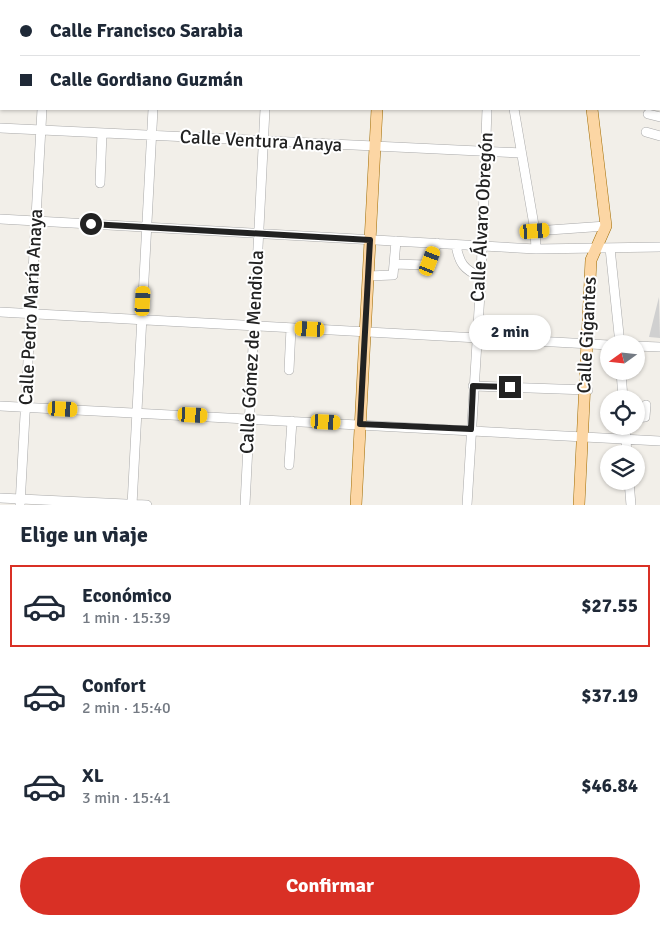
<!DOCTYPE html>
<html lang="es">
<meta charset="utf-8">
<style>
body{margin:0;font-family:Signika,sans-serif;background:#f6f6f7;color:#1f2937;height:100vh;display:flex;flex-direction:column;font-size:19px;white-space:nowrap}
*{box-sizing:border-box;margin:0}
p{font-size:16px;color:#747a83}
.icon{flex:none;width:28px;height:28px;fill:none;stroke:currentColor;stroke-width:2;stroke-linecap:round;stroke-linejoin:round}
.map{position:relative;height:505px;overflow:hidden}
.drawer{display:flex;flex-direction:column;background:#fff;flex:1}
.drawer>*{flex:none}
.banner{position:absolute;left:0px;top:0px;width:660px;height:110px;box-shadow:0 1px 4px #0004;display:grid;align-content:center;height:110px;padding:0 20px;background:#fff}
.needle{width:32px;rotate:255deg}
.tools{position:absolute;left:600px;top:335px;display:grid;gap:10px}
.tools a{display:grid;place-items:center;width:45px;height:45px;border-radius:50%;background:#fff;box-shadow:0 1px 4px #0004;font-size:25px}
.end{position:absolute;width:22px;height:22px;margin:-11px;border:6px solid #222;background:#fff;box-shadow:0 0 0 2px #fff}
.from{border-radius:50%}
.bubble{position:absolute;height:35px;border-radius:18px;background:#fff;box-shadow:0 1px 4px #0004;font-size:16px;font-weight:700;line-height:35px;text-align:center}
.car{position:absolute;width:15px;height:30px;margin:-15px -8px;border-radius:6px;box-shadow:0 0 4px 1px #0007;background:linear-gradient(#f5c518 24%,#345 0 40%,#f5c518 0 76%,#345 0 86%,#f5c518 0)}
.banner b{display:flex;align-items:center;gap:18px;height:48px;font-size:19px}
.banner b+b{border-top:1px solid #e0e1e3}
.banner i{width:12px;height:12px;background:#1f2937}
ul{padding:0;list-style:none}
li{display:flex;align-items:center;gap:15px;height:82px;margin:0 10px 8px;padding:0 10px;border:2px solid transparent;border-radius:0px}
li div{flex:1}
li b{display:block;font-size:19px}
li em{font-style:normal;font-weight:700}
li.current{border-color:#d93025}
li>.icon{width:45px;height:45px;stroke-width:1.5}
h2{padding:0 20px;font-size:22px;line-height:60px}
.cta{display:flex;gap:10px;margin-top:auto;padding:10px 20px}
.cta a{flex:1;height:58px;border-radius:30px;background:#d93025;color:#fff;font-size:20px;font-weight:700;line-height:58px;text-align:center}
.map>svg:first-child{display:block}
</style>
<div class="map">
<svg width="660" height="505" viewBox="0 0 660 505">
<rect width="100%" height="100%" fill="#f2efe9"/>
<path fill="#d0d0d0" d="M659,297l1,41 -11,-1z"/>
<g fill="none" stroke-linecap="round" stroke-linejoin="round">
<g stroke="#a9a9a9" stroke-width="10">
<path id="minor" d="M293,0l1,1
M350,0v1
M484,0v1
M48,1v-1
M103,1v-1
M159,1v-1
M0,35h1
M659,37h1
M659,99l1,1
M514,109l21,122 1,18
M648,114l12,3
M0,128l521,25
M646,132l14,4
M100,183l2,-50
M0,219l536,30 124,-2
M535,231l71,-5
M456,245c3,18 8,25 25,32
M610,248l10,96
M394,264l2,-23
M368,276l25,-1 1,-11 32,1 4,-4 7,-18
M0,312l609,33
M636,346l24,1
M289,370l2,-42
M621,371l2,28
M473,386l115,4
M0,406l660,35
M636,418l9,-1 1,-12
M625,426l2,28
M289,465l3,-44
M629,481l2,24
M0,498l147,7
M20,505l22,-396
M132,505l21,-396
M245,505l20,-396
M467,505l14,-228 6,-168"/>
</g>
<g stroke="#a06b00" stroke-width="12">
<path id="major" d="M576,0v1
M381,1v-1
M356,505l21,-396
M579,505l12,-245 15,-34 -14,-117"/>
</g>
<use href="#minor" stroke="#fff" stroke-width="9"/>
<use href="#major" stroke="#fcd6a4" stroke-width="11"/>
</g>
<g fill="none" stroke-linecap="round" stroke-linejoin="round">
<path stroke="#222" stroke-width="6" d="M91,224l279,16 -10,184 111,5 2,-43 37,1"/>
</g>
<g text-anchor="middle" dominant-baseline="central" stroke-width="4" stroke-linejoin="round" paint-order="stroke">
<g font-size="19" fill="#222" stroke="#fff">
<text transform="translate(261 141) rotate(3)">Calle Ventura Anaya</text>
<text transform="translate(482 217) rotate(-87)">Calle Álvaro Obregón</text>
<text transform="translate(31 307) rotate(-87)">Calle Pedro María Anaya</text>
<text transform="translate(587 335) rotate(-87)">Calle Gigantes</text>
<text transform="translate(252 352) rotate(-87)">Calle Gómez de Mendiola</text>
</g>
</g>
</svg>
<div class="tools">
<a><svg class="needle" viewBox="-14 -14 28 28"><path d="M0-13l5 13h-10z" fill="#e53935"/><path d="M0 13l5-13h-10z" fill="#747a83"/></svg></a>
<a><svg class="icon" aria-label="locate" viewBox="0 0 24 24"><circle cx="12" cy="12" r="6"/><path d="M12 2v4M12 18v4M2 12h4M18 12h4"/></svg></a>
<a><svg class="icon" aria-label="layers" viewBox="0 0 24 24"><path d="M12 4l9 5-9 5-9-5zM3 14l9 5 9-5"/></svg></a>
</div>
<i class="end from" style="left:91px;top:224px"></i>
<i class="end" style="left:510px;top:387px"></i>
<div class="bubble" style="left:469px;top:315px;width:82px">2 min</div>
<i class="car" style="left:535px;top:231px;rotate:86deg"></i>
<i class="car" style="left:430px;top:261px;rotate:21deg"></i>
<i class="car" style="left:143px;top:301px;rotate:3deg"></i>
<i class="car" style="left:310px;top:329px;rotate:273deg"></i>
<i class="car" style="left:63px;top:409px;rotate:93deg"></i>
<i class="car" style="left:193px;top:415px;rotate:93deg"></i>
<i class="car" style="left:326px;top:422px;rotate:93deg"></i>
<div class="banner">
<b><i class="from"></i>Calle Francisco Sarabia</b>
<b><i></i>Calle Gordiano Guzmán</b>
</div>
</div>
<section class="drawer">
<h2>Elige un viaje</h2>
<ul>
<li class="current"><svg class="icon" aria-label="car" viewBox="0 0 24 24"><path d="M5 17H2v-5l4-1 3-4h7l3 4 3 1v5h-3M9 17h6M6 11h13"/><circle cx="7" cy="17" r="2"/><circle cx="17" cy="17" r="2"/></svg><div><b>Económico</b><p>1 min · 15:39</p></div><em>$27.55</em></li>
<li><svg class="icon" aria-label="car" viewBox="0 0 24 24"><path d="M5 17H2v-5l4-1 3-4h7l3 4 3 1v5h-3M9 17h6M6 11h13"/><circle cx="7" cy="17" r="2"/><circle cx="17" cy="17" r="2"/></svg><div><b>Confort</b><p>2 min · 15:40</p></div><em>$37.19</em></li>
<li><svg class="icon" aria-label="car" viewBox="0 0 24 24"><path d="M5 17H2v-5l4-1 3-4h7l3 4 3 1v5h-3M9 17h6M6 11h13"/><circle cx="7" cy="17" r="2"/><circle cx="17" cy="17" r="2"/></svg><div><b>XL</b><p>3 min · 15:41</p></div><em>$46.84</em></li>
</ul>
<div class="cta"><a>Confirmar</a></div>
</section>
